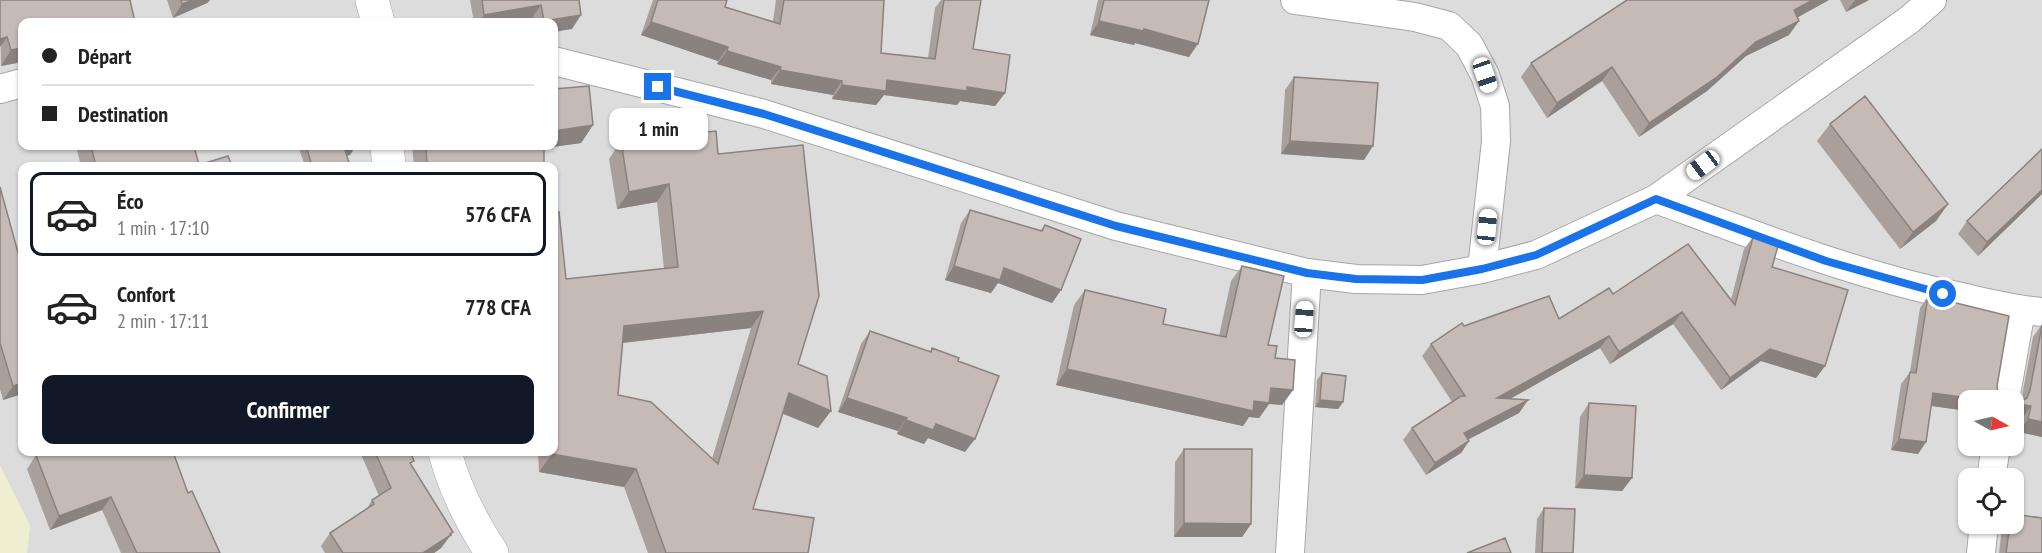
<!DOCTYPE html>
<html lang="fr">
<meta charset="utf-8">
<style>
body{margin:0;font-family:"PT Sans Narrow",sans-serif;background:#f6f6f6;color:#222;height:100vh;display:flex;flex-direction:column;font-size:22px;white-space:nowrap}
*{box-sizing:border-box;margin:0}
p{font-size:20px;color:#767676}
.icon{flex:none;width:33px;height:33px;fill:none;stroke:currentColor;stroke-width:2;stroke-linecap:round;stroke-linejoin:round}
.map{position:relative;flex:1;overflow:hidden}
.details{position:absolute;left:18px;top:162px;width:540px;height:294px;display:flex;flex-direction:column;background:#fff;border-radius:12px;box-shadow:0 2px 4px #0004}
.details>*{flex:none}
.top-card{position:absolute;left:18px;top:18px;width:540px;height:132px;border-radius:12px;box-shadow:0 2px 4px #0004;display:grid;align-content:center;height:132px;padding:0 24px;background:#fff}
.needle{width:39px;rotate:98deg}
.controls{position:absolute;left:1958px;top:390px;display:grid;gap:12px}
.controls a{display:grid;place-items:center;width:66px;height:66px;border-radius:12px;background:#fff;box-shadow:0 2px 4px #0004;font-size:30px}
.end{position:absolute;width:27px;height:27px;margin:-14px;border:8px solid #1a73e8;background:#fff;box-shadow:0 0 0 3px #fff}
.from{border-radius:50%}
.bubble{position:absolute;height:42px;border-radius:12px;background:#fff;box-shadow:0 2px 4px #0004;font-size:20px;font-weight:800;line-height:42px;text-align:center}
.car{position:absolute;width:18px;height:36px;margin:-18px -9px;border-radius:8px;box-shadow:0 0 4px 2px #0007;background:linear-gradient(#fff 24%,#345 0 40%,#fff 0 76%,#345 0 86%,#fff 0)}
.top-card b{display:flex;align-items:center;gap:21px;height:57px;font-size:22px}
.top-card b+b{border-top:2px solid #e0e0e0}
.top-card i{width:15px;height:15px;background:#222}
ul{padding:10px 0 0;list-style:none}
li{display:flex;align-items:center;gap:18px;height:84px;margin:0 12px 9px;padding:0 12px;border:3px solid transparent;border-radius:12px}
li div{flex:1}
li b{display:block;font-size:22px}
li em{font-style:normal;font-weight:800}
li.on{border-color:#111827}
li>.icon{width:54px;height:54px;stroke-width:1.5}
.cta{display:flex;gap:12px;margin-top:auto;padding:12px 24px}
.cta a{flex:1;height:69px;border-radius:12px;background:#111827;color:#fff;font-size:24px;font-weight:800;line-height:69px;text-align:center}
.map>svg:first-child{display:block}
</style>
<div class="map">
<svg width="2042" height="553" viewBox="0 0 2042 553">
<rect width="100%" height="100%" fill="#f0ebe6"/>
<path fill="#dddcdc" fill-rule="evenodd" d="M0,0h2042v553h-2015l3,-27 -30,-60zM22,22h532v124h-532zM22,166h532v286h-532zM1968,400h45v46h-45zM1968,478h45v46h-45z"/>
<path fill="#efeed1" d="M0,466l30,60 -3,27h-27z"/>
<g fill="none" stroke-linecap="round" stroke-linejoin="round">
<g stroke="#a6a6a6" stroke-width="30">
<path id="minor" d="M1295,0l120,17 34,9 20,19 16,30 10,31 1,35 -14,128
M554,61l210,53 352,112 191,47 49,6 66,1 60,-11 54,-14 120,-56 253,-179 23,-20
M0,89l22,-6
M1656,199c100,37 200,76 305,98 27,6 54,13 81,15
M2005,400l16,-90
M1991,478l5,-32
M1290,553l17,-280
M1981,553l3,-29"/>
</g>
<g stroke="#a6a6a6" stroke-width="34">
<path id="tertiary" d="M372,0l6,22
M387,146l2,20
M445,452c9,36 26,69 47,101"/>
</g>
<use href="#minor" stroke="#fff" stroke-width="28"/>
<use href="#tertiary" stroke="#fff" stroke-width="33"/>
</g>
<path fill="#a9a09c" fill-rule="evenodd" d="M0,0l22,22v40l-21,4z
M167,0h43l-3,3 -34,15z
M470,0h109l-7,29 -18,-7h-22v-4l-24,4h-34z
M653,0h74l-2,7 48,14 3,-21h108l-3,53 47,5 7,-50 6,-8h40l-8,49 32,44 -10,13 -35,-5 -3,4 -73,-10 -8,10 -44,-6 1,-4 -62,-11v-4l-54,-16 1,-3 -77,-26z
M1098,0h111l-20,57 -54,-14 -1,2 -44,-10z
M1829,0l-32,17 -8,18 -43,21 -39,35 -68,46 -37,-56 -55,37 -26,-41 10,-14z
M1840,0h29l-23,12z
M1294,77l70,83 -83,-6 4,-64z
M1830,124l118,80 -12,17 -36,28 -83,-108z
M593,125l-12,18 -37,5v18h-130l-2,-20h142z
M621,141l97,13 80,210 33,47 -13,17 -35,-14 -30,95 55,44h-160l-24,-66 -85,-15 -1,-20h16l12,-173 98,-10 -7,-67 -40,7 -8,-50zM751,328l-39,131 -94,-64 5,-52z
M76,146h118l5,19 33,1h-151z
M298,146h56l1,1 -5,8 -4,1 4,10h-45z
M0,187l22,80v127l-19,6 -3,-11z
M2042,194l-64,62 -20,-22 9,-13z
M970,210l70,21 5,-6 16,65 -9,13 -54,-20 -7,10 -46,-13 16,-57z
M1753,237l72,129 -9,12 -55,-17 -40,29 -48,-66 -63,40 -10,-16 -91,51 19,1 -9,13 -51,26 1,2 -8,12 -35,22 -23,-35 9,-12 40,-26 -30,-46 9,-12 33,-18 95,-7 54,-25 118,6 13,-51z
M1242,266l26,79 25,45 -11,15 -13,-1 -10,14 -10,-1 -6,9 -187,-41 18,-80 11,-15 78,34 56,12 12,-55z
M1928,296l40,104v11l-37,-5 -5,36 -8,12 -27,-4 10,-66 9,-12 10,-64z
M2042,324v113l-23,-5 3,-13 -1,-18 12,-64z
M870,331l60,21 2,-4 26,13 7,91 -37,-14 -4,6 -27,-10 1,-3 -60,-19 23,-68z
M1322,373l21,29 -5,7 -23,-2 2,-27z
M1589,403l43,75 -10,13 -47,-3 5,-71z
M1184,449l67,75 -9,13h-68l1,-75z
M360,452h50l1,13 42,67 -12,16 -7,5h-109l-4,-7 9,-13 36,-23 6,-10 7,-4z
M36,455l152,38 32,60h-99l-19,-43 -52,20 -23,-61z
M1544,508l29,45h-38l2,-34z
M2005,524h8l29,29h-43l3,-26z"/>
<path fill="#8a827f" d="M193,0h17l-3,3 -34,15 9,-14z
M1813,0h16l-45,25 10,-15z
M1855,0h14l-23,12z
M541,5l-9,13 -24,4h-29l5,-7z
M581,15l-9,14 -18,3v-10h-12l2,-1z
M1099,21l45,8 54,15 -9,13 -54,-14 -1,2 -44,-10z
M1799,21l-10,14 -43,21 -39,35 -68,46 10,-14 107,-81z
M651,22l77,25 -10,14 -77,-26z
M7,37l-7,10v-8z
M22,48v14l-21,4 10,-16z
M727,51l54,16 -10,13 -54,-16z
M1612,67l-10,14 -55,37 10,-15z
M780,70l62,11 -9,14 -62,-11z
M887,80l80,7 38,6 -10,13 -35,-5 -3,4 -73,-10 -8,10 -44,-6 10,-14z
M593,125l-12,18 -42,6 -2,-3h17v-15z
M1290,141l83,5 -9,14 -83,-6z
M355,147l-5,8 -10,3 5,-8z
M669,184l-12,18 -40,7 12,-17z
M2042,190v4l-64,62 9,-14z
M1948,204l-12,17 -36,28 13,-17z
M954,266l50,2 57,22 -9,13 -54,-20 -7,10 -46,-13z
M763,311l-12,17 -139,16 12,-18z
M1682,312l-9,12 -63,40 9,-12z
M1609,336l-9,12 -111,63 8,-13z
M1770,349l55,17 -9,12 -55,-17 -40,29 9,-12z
M1067,369l204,19 22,2 -11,15 -13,-1 -10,14 -10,-1 -6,9 -187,-41z
M22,383v11l-19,6 10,-14z
M789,393l42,18 -13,17 -41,-17z
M1933,393l50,7h-15v11l-43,-6z
M847,398l60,20 -9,13 -60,-19z
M1320,400l23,2 -5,7 -23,-2z
M1528,400l-9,13 -63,33 8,-13z
M2013,403l18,3 -9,13 -9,-1z
M2028,419l14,3v15l-23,-5z
M906,420l30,4 39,15 -10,13 -37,-14 -4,6 -27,-10z
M1899,439l27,3 -8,12 -27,-4z
M1469,441l-8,12 -35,22 9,-12z
M552,454l84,15 -12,18 -85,-15z
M1584,475l48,3 -10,13 -47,-3z
M111,497l-9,13 -52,20 9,-14z
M1184,523l67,1 -9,13h-68z
M453,532l-12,16 -7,5h-11z"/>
<path fill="#c5bab5" stroke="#8a827f" stroke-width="1.5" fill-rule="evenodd" d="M0,0h130l5,22h-113v26l-11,2 -4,-13 -7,2z
M181,0h12l-11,4z
M482,0h97l2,15 -37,6 -3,-16 -57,10z
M658,0h69l-2,7 55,17 4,-24h100l-3,53 54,6 9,-59h37l-8,49 37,6 -5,38 -38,-6v4l-80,-11 -1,11 -44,-6v-4l-62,-11 1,-3 -54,-16 1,-4 -77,-25z
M1104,0h105l-11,44 -54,-15 -1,2 -44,-10z
M1627,0h186l-19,10 5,11 -43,21 -39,35 -68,46 -37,-56 -55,36 -26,-40z
M1294,77l84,6 -5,63 -83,-5z
M589,86l4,39 -39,6v-42z
M1865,96l83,108 -35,28 -83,-108z
M716,131l2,23 85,-9 16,151 -21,68 29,12 4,35 -42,-18 -36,116 61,9 -6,35h-142l-30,-84 -84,-15 -1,-2h3v-239l5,-1 7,67 112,-12 -9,-83 -40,8 -8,-51zM763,311l-45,153 -67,-62 -33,-7 6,-69z
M91,146h103l5,19 29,-9 4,10h-136z
M306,146h48l1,1 -10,3 5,16h-38z
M426,146h118v20h-117z
M2042,149v41l-55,52 -20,-21z
M0,187l22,80v116l-9,3 -13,-43z
M970,210l72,21 3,-6 36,14 -20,51 -57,-22 -4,12 -46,-14z
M1753,237l25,9 -6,21 76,23 -23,76 -55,-17 -40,29 -48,-66 -63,40 -10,-16 -112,62 31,2 -64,33 5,8 -34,22 -23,-35 49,-32h4l-34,-52 31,-21 2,3 85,-30 10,23 50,-31 4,6 75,-50 47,61z
M1242,266l42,10 -16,69 9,1 -2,12 20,2 -2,30 -22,-2 -2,15 -15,-2 -1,10 -186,-42 18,-79 81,19 -3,15 63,13z
M1928,296l81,20 -12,70 1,7 5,7h-20l-50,-7 -7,49 -27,-3 11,-67 6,1z
M2042,325v97l-14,-3 3,-13 -18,-3 7,-1 7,-4 3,-8z
M870,331l61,21 1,-4 27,10 -1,3 41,15 -24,63 -39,-15 -3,6 -27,-10 1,-2 -60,-20z
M1322,373l24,3 -3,26 -23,-2z
M1589,403l47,3 -4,72 -48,-3z
M1184,449h68l-1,75 -67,-1z
M47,452h126l15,41 4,-2 28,62h-83l-26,-56 -52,19 -23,-61z
M375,452h35l4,9 -4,2 43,69 -3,2 1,1 -28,18h-80l-13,-20 44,-29 -2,-4 19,-12z
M1544,508l31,1 -2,44h-31z
M2013,514l29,4v35h-36l4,-29h3z
M1505,538l6,15h-44z"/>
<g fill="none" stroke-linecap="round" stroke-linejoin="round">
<path stroke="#1a73e8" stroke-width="8" d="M658,87l106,27 352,112 191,47 49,6 66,1 60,-11 54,-14 120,-56 170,62 117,33"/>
</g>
</svg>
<div class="controls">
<a><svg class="needle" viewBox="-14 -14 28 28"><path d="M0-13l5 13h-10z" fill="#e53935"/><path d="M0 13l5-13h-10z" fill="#767676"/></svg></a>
<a><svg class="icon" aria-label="locate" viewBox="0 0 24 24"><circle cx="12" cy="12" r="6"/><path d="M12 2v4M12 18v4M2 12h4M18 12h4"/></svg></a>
</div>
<i class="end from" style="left:1943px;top:294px"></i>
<i class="end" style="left:658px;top:87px"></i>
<div class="bubble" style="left:609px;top:108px;width:99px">1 min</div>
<i class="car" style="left:1485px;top:75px;rotate:161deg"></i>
<i class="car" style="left:1703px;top:165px;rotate:233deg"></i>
<i class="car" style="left:1487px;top:227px;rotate:6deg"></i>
<i class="car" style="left:1304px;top:319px;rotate:4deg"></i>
<div class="top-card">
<b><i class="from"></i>Départ</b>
<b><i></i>Destination</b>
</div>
<section class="details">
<ul>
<li class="on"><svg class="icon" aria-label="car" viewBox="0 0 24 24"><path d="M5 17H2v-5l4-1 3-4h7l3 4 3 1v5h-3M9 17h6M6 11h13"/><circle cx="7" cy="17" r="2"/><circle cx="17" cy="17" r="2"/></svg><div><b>Éco</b><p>1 min · 17:10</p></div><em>576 CFA</em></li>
<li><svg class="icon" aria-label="car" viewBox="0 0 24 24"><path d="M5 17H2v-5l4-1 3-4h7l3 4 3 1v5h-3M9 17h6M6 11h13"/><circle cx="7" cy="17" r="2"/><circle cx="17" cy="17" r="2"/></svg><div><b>Confort</b><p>2 min · 17:11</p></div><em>778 CFA</em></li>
</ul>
<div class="cta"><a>Confirmer</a></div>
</section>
</div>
